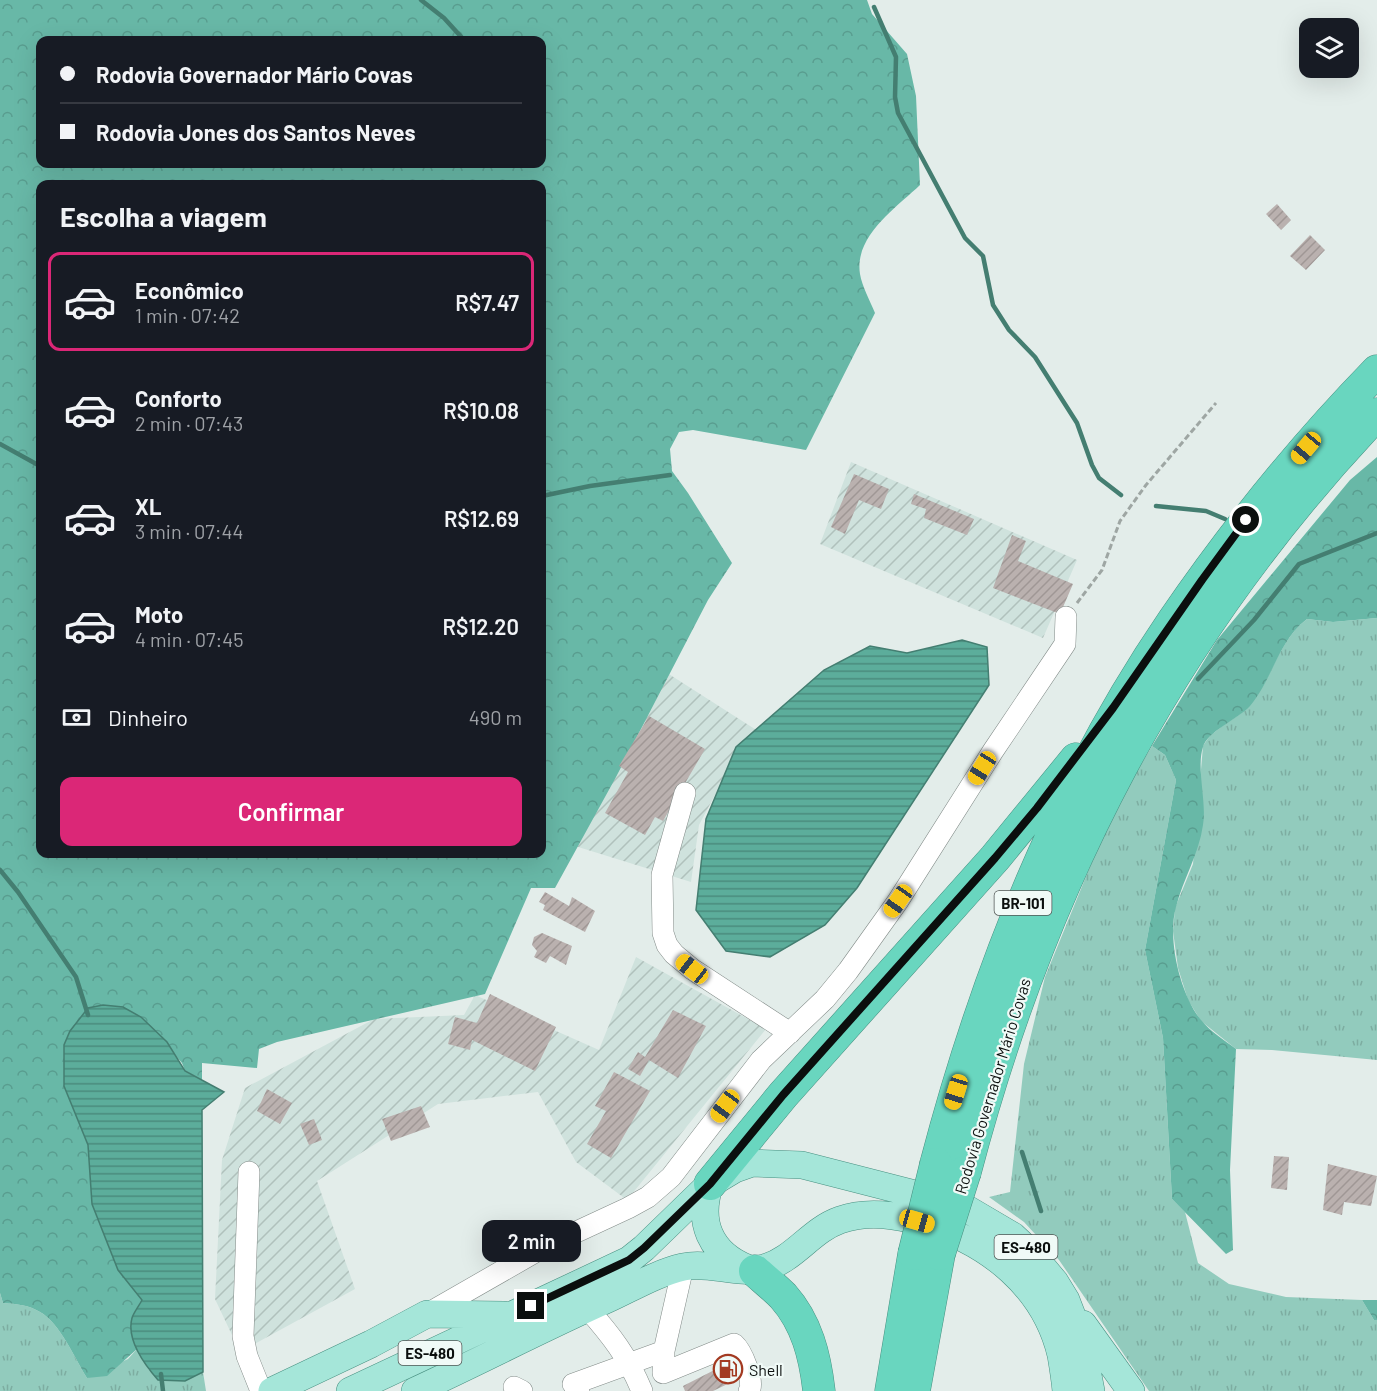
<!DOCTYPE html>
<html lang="pt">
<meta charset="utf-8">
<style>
body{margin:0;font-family:Barlow,sans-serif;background:#20242c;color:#f1f3f6;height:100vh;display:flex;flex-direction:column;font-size:22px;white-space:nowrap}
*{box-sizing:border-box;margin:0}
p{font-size:20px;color:#9ea1a6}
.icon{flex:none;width:33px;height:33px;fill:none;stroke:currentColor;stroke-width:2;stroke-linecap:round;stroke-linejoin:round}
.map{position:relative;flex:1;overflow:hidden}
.side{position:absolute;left:36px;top:180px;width:510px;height:678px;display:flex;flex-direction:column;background:#171b24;border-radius:12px;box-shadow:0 6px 24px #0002}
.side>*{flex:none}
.top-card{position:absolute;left:36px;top:36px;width:510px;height:132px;border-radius:12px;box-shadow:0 6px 24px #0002;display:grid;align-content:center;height:132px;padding:0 24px;background:#171b24}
.tools{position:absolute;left:1299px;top:18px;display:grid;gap:12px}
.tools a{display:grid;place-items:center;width:60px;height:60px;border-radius:12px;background:#171b24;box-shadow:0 6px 24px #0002;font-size:30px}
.end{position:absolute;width:27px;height:27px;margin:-14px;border:8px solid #0b0f0e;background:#fff;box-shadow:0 0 0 3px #fff}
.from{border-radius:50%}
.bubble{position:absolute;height:42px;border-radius:12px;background:#171b24;box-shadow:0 6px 24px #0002;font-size:20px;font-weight:600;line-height:42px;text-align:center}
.car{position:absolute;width:18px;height:36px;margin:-18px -9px;border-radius:8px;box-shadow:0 0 4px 2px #0007;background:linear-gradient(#f5c518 24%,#345 0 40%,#f5c518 0 76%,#345 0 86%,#f5c518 0)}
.top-card b{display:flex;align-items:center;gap:21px;height:57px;font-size:22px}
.top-card b+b{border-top:2px solid #363941}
.top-card i{width:15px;height:15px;background:#f1f3f6}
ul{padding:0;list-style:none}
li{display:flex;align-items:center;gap:18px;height:99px;margin:0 12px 9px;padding:0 12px;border:3px solid transparent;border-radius:12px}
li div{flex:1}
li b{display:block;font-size:22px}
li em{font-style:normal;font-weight:600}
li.on{border-color:#db2777}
li>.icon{width:54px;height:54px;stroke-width:1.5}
h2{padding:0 24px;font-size:27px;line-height:72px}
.pay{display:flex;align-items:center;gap:15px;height:66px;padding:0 24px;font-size:22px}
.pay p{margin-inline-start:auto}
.cta{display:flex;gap:12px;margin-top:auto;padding:12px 24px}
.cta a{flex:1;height:69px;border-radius:12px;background:#db2777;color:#fff;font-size:24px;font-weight:600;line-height:69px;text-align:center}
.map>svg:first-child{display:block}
</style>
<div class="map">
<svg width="1377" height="1391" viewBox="0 0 1377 1391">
<defs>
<pattern id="industrial-furrows" width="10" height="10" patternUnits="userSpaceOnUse" patternTransform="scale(1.5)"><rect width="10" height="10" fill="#cfe2dd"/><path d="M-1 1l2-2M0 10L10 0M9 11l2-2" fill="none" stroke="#b0c1bc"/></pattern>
<pattern id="grass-tufts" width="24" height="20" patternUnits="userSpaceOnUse" patternTransform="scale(1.5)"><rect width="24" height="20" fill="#92cbbd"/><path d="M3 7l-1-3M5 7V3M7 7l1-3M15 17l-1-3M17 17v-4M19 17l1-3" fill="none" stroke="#7dada1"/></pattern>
<pattern id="forest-crowns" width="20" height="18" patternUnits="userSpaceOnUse" patternTransform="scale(1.5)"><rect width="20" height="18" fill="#68b8a7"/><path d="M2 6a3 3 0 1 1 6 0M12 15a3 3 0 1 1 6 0" fill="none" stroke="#599d8f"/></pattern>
<pattern id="water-rules" width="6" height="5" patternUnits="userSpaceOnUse" patternTransform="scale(1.5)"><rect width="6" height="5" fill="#5cad9b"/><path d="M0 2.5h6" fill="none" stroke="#4a8b7d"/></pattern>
<pattern id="building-hatch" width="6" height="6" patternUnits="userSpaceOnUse" patternTransform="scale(1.5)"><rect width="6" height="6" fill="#bab1af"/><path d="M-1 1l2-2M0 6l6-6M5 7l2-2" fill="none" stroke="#9f9795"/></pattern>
</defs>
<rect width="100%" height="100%" fill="#e3edea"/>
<path fill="url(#industrial-furrows)" d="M851,462l226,98 -34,78 -223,-94z
M650,662l111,71 -29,30 -33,62 -8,57 -145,-45z
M636,957l130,72 -139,171 -51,-38 -38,-70 -100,12 -121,77 38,108 -115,63 -25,-53 7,-139 23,-72 129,-69 90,-4 11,-20 124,55z"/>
<path fill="url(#grass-tufts)" d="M1377,618v442l-105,-10 -36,-1 -35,-28 -13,-21 -10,-32 -5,-37 2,-23 18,-44 10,-118c3,-5 7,-11 12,-14 12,-11 25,-15 36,-29 22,-26 28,-63 56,-84l26,3z
M1152,746l13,9 11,25 -31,170 18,88 9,161 13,13 13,51 31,21 57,13 76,3 12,20h3v71h-228l-90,-131 -35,-38 -35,-25 21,-5 14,-128 21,-87 67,-164z
M0,1293l3,10c13,1 26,2 37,9 20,11 35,47 47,66l41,-19 9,-10 12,21 36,11 18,-9 3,19h-206z"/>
<path fill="url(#forest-crowns)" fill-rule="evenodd" d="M0,0h867l5,14 35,40 9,42 4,89c-24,23 -66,51 -60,89 2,12 10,27 15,39l-69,137 -113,-20 -14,2 -9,17 2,22 16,22 44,70 -24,37 -92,177 -61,111h-24l-46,106 -208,48 -18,7 -2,19 -55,-5v17l-17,-9 -3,-8 -41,-46 -71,14 -6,14v41l24,59 4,59 26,66 24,30c-10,17 -15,31 -5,49l-30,27 -20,2c-12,-19 -27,-55 -47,-66 -11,-7 -24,-8 -37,-9l-3,-10zM40,40h502v124h-502zM40,184h502v670h-502z
M1377,457v161l-44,4 -26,-3c-29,22 -34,60 -57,87 -12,13 -43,26 -47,41 -7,21 4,55 0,78 -4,29 -20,54 -27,82 -9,32 4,87 25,113 9,11 23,20 35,29l-6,121 3,80 -7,4 -54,-55 -9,-161 -18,-88 31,-170 -11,-25 -13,-9 65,-106 133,-160z
M1362,1300h15v20h-3z"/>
<path fill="url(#water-rules)" stroke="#447e71" stroke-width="1.5" d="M962,640l25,7 2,38 -132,203 -32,37 -55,32 -44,-6 -30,-41 10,-91 30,-72 88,-77 46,-24 37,7z
M103,1005l20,2 18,10 26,25 18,29 39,21 -22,18 1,262 -18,9 -27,-1c-14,-16 -32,-40 -26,-62 2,-6 7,-12 10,-18l-24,-30 -26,-66 -4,-59 -24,-59v-41l6,-14 18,-23z"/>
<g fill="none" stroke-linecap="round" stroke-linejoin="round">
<path stroke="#447e71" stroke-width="4.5" d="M421,0l23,18 20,22
M874,7l22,50 -1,40 3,16 67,125 18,18 10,49 16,25 26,27 42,66 15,42 7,13 22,17
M0,444l40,22
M542,496l48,-10 80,-11
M1156,506l50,5 19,8
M1198,679l56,-59 45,-56 78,-31
M0,870l18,22 58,85 12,38
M1044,894l7,-17
M1022,1152l19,59
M161,1374l2,17"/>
</g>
<path fill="url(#building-hatch)" d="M1277,204l14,16 -10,10 -15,-16z
M1310,235l15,15 -19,20 -16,-14z
M854,474l35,15 -8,20 -22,-9 -14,34 -14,-7z
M914,494l60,25 -7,16 -43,-17 2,-9 -15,-5z
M1012,535l14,6 -8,20 55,23 -13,30 -67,-26z
M649,716l56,33 -42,72 -8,-4 -10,18 -40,-22 23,-41 -9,-6z
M545,892l24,14 3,-9 23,14 -10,21 -42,-22 2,-5 -6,-3z
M542,933l30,13 -6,19 -16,-9 -4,7 -12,-6 3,-6 -5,-6 2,-8z
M490,994l66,33 -21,44 -63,-31 -2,10 -22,-6 7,-27 22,6z
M673,1010l33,16 -28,52 -29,-18 -9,16 -12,-7 10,-17 7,5z
M614,1072l36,19 -39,67 -24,-14 19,-33 -11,-5z
M267,1089l25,14 -12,21 -23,-13z
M421,1106l9,21 -39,14 -9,-22z
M314,1119l8,21 -13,5 -9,-21z
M1274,1156l15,1 -2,33 -16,-2z
M1328,1164l49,12 -6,30 -27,-4 -2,13 -19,-5z
M734,1360l8,17 -29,14h-28l-2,-5z"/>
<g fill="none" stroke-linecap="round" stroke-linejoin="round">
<g stroke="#828b88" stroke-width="22">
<path id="minor" d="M685,793l-23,82 1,58 4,12 7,9 18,15 98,64
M249,1172l-6,164 4,20 14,35
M683,1267l-19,84 -1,22 71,-29c8,7 21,38 15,47
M587,1308c24,27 41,49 55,83
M427,1314l117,-67 84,-39 20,-11 23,-20 90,-117 64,-61 23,-28 50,-70 95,-150 72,-107 1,-27
M514,1387l8,4
M579,1391l-6,-7 91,-33"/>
</g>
<g stroke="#489081" stroke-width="28">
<path id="major" d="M710,1184c-13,38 0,69 37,84
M1083,1324l48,67
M272,1391l99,-47 56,-30 77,1
M350,1391l279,-131 15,-12 66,-64 25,-15 17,-6 50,2 160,41 51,30 16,15 26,31 11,18 15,39 10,52
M415,1391c65,-30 128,-63 193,-92 24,-11 49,-26 75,-32 27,-6 55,9 81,1 30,-8 47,-38 76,-48 28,-10 57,-5 84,3 65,19 121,64 137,132 2,12 4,24 5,36"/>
</g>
<g stroke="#489081" stroke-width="33">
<path id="highway" d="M936,1164c50,-191 125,-379 237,-543 61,-89 129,-173 204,-250
M965,1172c76,-289 205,-541 412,-758
M710,1184l73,-89 212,-237 81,-99
M755,1271c9,8 19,16 28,25 24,27 32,60 36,95
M891,1391l23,-137
M914,1391l25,-137"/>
</g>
<path stroke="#9ea6a3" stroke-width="3" stroke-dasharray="6 3" stroke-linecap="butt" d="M1077,603l25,-33 18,-49 26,-36 70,-82"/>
<use href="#minor" stroke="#fff" stroke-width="21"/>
<use href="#major" stroke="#a5e6d9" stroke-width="27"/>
<use href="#highway" stroke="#69d6bf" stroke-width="32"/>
<g stroke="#489081" stroke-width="33" stroke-linecap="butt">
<path id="highway-bridge" d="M914,1254l22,-90
M939,1254l26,-82"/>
</g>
<use href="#highway-bridge" stroke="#69d6bf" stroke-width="32"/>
</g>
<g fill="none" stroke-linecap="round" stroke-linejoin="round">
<path stroke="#0b0f0e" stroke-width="8" d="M531,1306l98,-46 15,-12 66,-64 73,-89 212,-237 42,-50 76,-100 89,-128 44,-60"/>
</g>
<defs>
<g id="fuel-ring" transform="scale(1.5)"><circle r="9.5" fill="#f0faf7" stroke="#a33a21" stroke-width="1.5"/><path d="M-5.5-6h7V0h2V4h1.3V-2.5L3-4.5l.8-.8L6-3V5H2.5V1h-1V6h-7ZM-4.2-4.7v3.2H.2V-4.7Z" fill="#a33a21"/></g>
</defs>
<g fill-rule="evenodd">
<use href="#fuel-ring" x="728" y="1369"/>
</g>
<g text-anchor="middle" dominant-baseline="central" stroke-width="4.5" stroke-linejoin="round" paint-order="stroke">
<g fill="#f0faf7" stroke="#505654" stroke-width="1.5">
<rect x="994.5" y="891" width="57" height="24" rx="4.5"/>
<rect x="994.5" y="1235" width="63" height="24" rx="4.5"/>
<rect x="398.5" y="1341" width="63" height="24" rx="4.5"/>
</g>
<g font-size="15" font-weight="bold" fill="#0b0f0e">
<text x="1023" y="903">BR-101</text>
<text x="1026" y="1247">ES-480</text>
<text x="430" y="1353">ES-480</text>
</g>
<g font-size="16" fill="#0b0f0e" stroke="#f0faf7">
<text transform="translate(992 1086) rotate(-73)">Rodovia Governador Mário Covas</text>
</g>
<g font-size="16" fill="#0b0f0e" stroke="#f0faf7" text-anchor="start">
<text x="749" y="1369">Shell</text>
</g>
</g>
</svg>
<div class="tools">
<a><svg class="icon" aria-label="layers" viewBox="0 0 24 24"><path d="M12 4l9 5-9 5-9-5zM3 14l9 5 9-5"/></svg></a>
</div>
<i class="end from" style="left:1246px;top:520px"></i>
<i class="end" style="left:531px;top:1306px"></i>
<div class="bubble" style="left:482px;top:1220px;width:99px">2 min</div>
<i class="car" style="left:1306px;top:448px;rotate:220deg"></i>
<i class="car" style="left:982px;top:768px;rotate:212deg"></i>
<i class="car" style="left:898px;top:901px;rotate:215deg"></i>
<i class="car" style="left:692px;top:969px;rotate:308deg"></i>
<i class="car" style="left:956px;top:1092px;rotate:197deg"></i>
<i class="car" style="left:725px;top:1106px;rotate:216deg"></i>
<i class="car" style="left:917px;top:1221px;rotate:106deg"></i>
<div class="top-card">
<b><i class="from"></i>Rodovia Governador Mário Covas</b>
<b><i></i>Rodovia Jones dos Santos Neves</b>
</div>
<section class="side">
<h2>Escolha a viagem</h2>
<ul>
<li class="on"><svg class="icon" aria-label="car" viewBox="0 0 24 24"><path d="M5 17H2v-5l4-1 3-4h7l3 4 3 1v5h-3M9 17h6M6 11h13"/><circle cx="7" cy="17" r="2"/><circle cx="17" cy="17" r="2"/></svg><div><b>Econômico</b><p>1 min · 07:42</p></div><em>R$7.47</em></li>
<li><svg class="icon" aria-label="car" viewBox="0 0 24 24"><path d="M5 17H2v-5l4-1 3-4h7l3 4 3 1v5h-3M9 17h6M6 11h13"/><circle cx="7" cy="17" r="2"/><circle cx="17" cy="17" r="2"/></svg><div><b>Conforto</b><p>2 min · 07:43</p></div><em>R$10.08</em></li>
<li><svg class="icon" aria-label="car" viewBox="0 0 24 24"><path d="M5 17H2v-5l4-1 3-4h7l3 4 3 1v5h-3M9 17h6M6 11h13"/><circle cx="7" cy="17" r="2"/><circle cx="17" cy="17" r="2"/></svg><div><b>XL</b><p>3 min · 07:44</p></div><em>R$12.69</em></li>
<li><svg class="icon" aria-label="car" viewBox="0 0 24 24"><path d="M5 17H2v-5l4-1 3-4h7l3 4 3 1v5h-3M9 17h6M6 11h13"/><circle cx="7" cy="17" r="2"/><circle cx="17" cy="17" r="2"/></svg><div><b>Moto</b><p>4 min · 07:45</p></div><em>R$12.20</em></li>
</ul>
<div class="pay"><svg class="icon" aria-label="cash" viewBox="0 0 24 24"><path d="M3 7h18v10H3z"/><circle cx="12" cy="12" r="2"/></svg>Dinheiro<p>490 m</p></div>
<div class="cta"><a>Confirmar</a></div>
</section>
</div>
